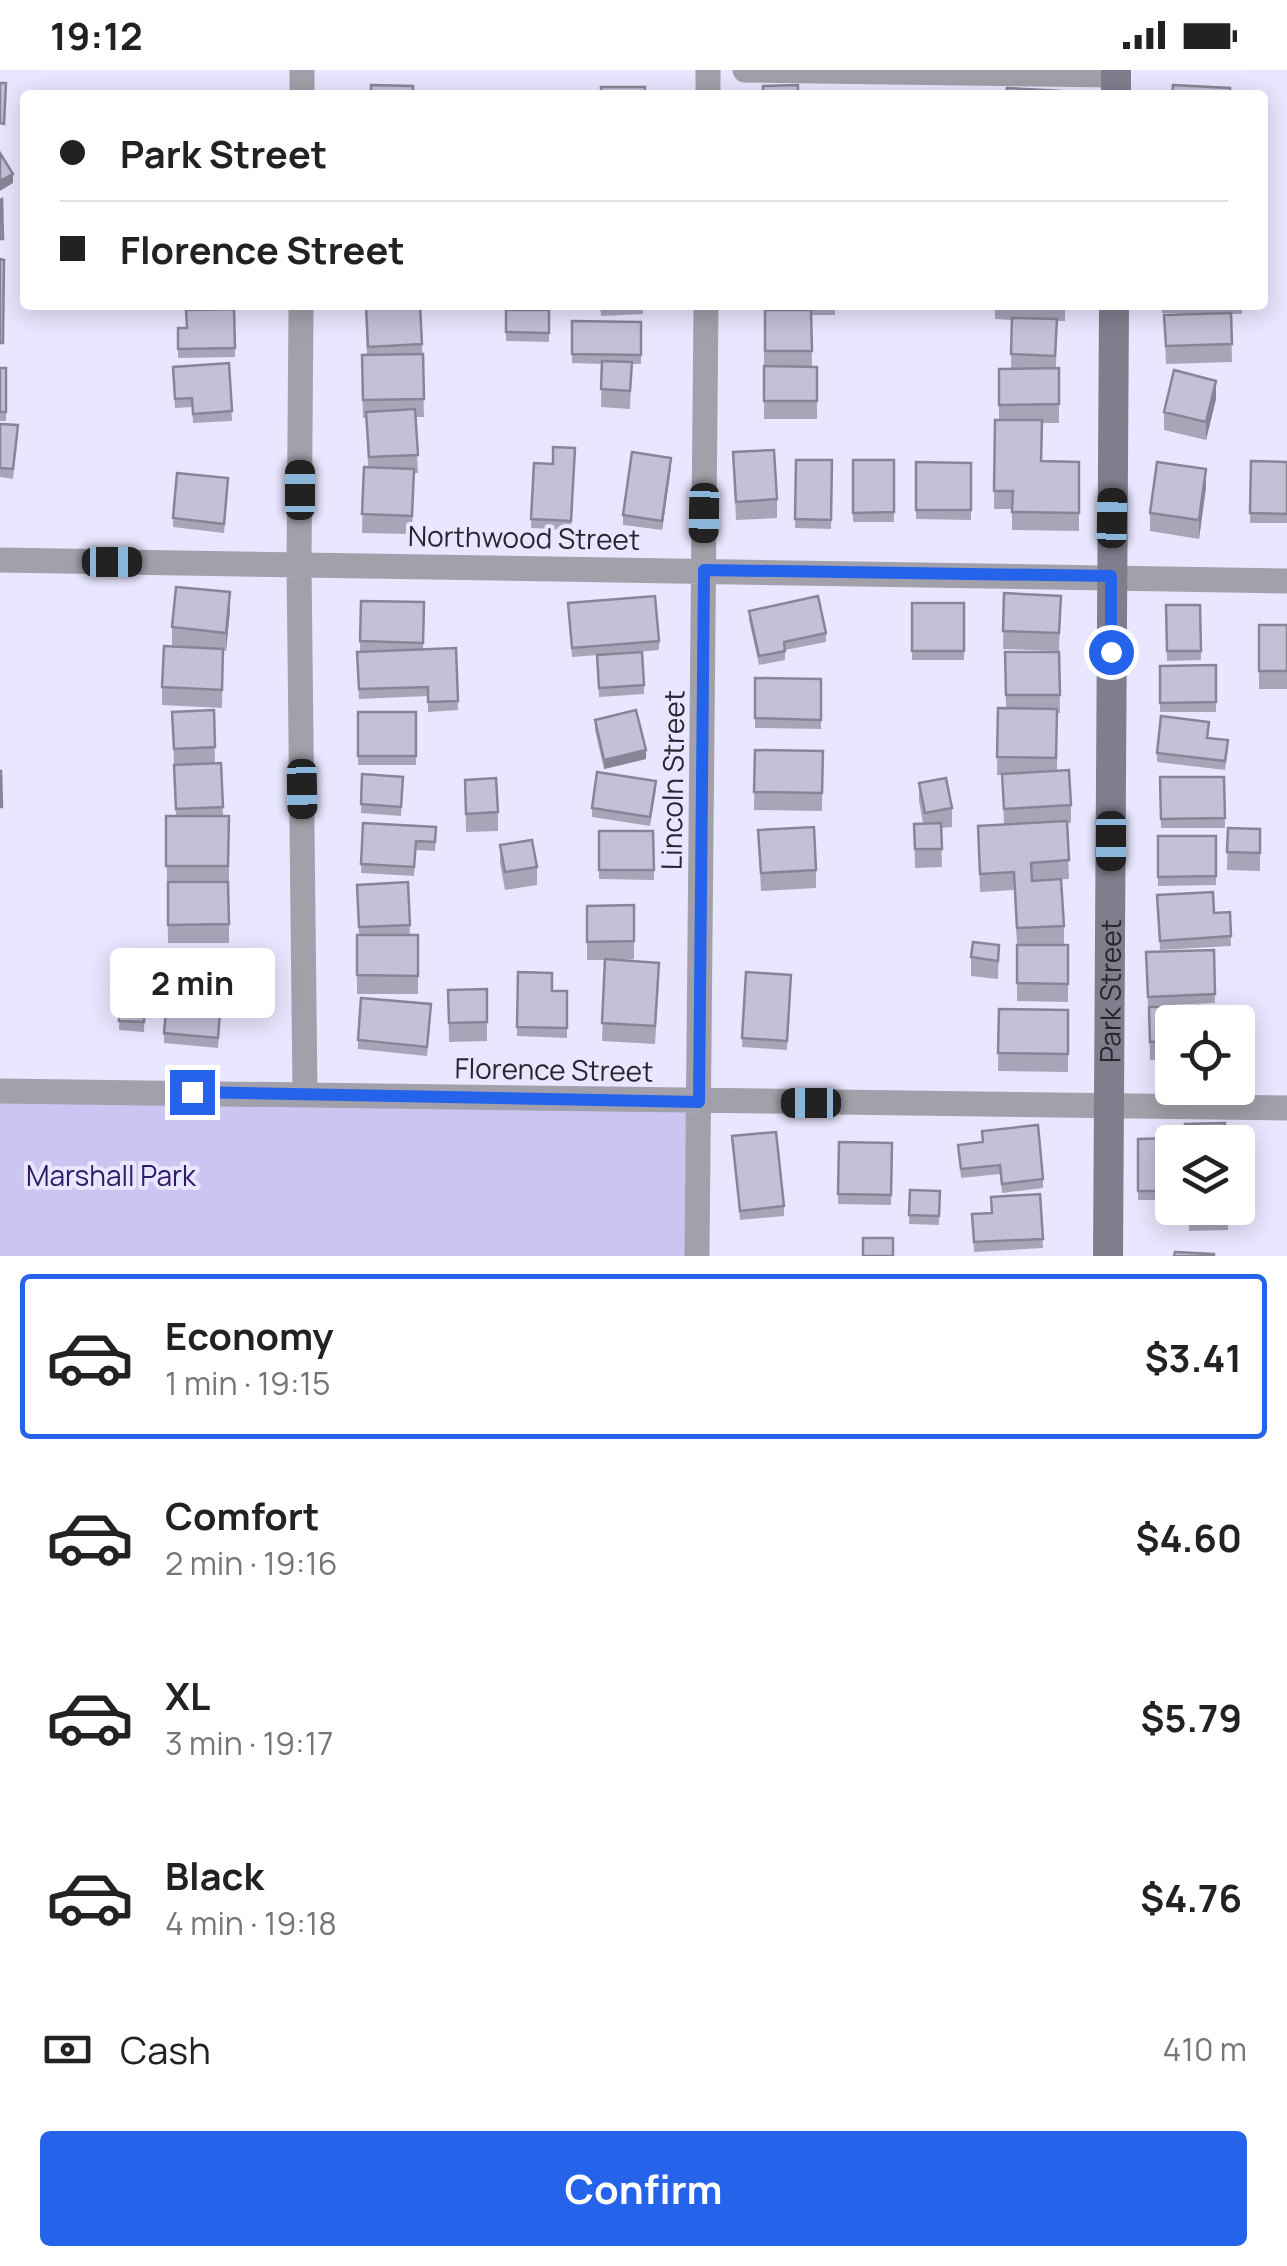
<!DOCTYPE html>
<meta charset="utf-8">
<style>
body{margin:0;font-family:Manrope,sans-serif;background:#f6f6f6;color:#222;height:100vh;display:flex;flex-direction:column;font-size:38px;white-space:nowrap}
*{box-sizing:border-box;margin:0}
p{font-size:32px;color:#767676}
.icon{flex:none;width:55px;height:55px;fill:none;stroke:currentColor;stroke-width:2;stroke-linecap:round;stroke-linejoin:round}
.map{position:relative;height:1186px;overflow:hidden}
.side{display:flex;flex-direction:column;background:#fff;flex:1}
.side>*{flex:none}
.top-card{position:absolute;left:20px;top:20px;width:1248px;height:220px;border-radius:10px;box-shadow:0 5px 25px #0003;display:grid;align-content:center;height:220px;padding:0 40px;background:#fff}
.fabs{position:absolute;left:1155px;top:935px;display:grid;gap:20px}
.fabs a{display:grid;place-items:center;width:100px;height:100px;border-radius:10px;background:#fff;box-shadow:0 5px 25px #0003;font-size:50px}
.end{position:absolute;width:45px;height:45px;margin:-22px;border:12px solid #2563eb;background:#fff;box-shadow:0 0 0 5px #fff}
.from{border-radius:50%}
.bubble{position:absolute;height:70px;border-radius:10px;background:#fff;box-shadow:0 5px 25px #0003;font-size:32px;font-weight:700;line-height:70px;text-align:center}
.car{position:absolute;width:30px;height:60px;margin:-30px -15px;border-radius:12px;box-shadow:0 0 8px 2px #0007;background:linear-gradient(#222 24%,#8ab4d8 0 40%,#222 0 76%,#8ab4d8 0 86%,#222 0)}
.top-card b{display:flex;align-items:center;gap:35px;height:95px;font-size:38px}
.top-card b+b{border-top:2px solid #e0e0e0}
.top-card i{width:25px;height:25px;background:#222}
ul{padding:18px 0 0;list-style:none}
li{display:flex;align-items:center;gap:30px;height:165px;margin:0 20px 15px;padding:0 20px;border:5px solid transparent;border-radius:10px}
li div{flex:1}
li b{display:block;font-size:38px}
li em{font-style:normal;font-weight:700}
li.active{border-color:#2563eb}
li>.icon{width:90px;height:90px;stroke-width:1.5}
.pay{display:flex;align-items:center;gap:25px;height:110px;padding:0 40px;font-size:38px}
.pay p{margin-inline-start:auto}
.cta{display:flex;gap:20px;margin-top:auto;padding:20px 40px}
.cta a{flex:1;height:115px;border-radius:10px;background:#2563eb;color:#fff;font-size:40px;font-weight:700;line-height:115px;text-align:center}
.status{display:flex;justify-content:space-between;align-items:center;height:70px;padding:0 50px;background:#fff;direction:ltr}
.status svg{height:28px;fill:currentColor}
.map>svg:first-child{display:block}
</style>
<div class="status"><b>19:12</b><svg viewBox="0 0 49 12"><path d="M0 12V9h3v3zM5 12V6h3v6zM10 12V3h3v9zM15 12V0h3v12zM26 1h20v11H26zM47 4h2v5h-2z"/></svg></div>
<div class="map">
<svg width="1287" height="1186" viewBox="0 0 1287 1186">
<rect width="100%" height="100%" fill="#e9e7ff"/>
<path fill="#cbc6f1" d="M0,1021l699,11 -2,154h-697z"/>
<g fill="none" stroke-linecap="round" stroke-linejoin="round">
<path stroke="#a2a1ab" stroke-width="25" d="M745,0l371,5
M302,25v-25
M708,25v-25
M301,235l-2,259 6,529
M0,490l1287,21
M0,1021l1287,17
M697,1186l9,-951"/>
<g stroke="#807e8d" stroke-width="30">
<path d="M1116,25v-25"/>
<path id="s1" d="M1108,1186l6,-951"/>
</g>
</g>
<path fill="#a8a5b9" d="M365,235l57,39 2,73h-9l3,56h-4l-2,61 -50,-1 2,-66h4l-2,-49h-3l-1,-44 5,-19z
M600,235h43v9l-42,2z
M764,235h71v10h-24l1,52h5v52h-53z
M995,235h70v16h-8l-1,47h3v55h-17v38l37,1v69l-67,-1v-21h-18l1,-89h4v-51h12l1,-49 -17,-1z
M1162,235h80v9h-11l1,48 -66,2 -2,-49 48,-2h-50z
M506,240h43v32l-43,-1z
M572,251l69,1v42h-9l-2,45 -29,-2 1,-43 -30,-1z
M178,258h9l48,20v9l-57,1z
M229,293l3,58 -39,2 -1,-16 -17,1 -2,-41z
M0,298h6v53h-6z
M1216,329l-10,41 -42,-10v-18z
M0,354l18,11 -5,44 -13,-2z
M575,378l-4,82 -40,-2 3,-65 19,1z
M733,382l44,47v19l-41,2z
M796,390h36l-1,69 -36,-1z
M853,390h41v62h-41z
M1251,391l36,1v61h-37z
M916,392l55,1v57l-55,-1z
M671,397l-9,63 -39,-5v-10z
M1206,417l-7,52 -49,-8v-18z
M228,418l-4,45 -51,-6v-9z
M1004,523l57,3 -2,55 -56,-2z
M361,531l63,1 -1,48 33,-2 2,62 -30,2v-16l-69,3 -2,-47 22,-1h-19z
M568,533l91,38v9l-43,4 28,31v9l-45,3 -2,-42 -25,2z
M912,533h52v57h-52z
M1166,535h34l1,55 -34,1z
M230,540l-4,41h-3l-1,57 -60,-3v-18l33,-39 -23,-3v-18z
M749,541l77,22v9l-41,8v10l-26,5 -10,-45z
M1259,555h28v64h-28z
M1005,582h54l1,61h-3v58l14,34v18h-4l2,56 -37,2 32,45v18l-19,1h23v57l-51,-1v-56l-3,-55 -34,2 -2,-66 26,-1 -2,-50h-5l1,-67h8z
M1216,595v47h-56v-46z
M755,608l66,1v50l-66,-1z
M214,640l1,53h6l2,53h6v127h-61l-2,-127h10l-4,-104z
M358,642h58v53h-58z
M595,650l51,39 -42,10 -9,-39z
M1208,668l20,11 -3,21 -68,-8v-9z
M755,680l68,1 -1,60 -68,-1z
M362,704l41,3 -2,39 -40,-3z
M1160,707h64l1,51h-64z
M465,710l33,32v19l-32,1z
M919,713l33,25v19l-11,1 1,39 -27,1 -1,-44 9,-1 -4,-22z
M656,720l-6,36 -58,-9v-9z
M363,753l73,4 -1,24 -19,-1 -2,26 -53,-3z
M1228,758l32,1v42l-33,-1z
M758,760l58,40v18l-55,3z
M599,761h54l1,49 -55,-1z
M1158,766h58v49l-58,1z
M500,775l37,22v18l-32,5 -5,-27z
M408,812l2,52 8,1v59h-61v-59h2l-2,-50z
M1157,825l57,18 16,-1 1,34 -71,4z
M634,835v54l-20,1 45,21 -4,63 -53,-3 3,-81h-18v-54z
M999,875l-1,34 -27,-3v-19z
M1214,880l1,53 -67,3 -2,-54z
M121,900l25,1 -2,61 -25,-2z
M518,902l34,19h15v47l-50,-2z
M746,902l45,3 -4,75 -45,-3z
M223,912l-5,66 -54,-5v-10z
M487,919v52l-38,1 -1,-52z
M1149,937l23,15v38h-22z
M999,939l69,1v62l-70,-1z
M431,944l-4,42 -69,-7v-9z
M982,1061l61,48v9l-41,5 -2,-19 -39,4 -3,-33 24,-3z
M732,1066l52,70v10l-44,4z
M1138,1069l34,3v58h-34z
M839,1072l53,1 -1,62 -53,-1z
M910,1120l30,1 -1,34 -30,-1z
M1040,1124l3,54 -69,4 -2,-38 19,-1z
M1188,1138h40v22l-39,1z"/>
<path fill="#888696" d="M13,104v9l-13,8v-10z
M1216,311v18l-10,41v-18z
M671,388v9l-9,63v-9z
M1206,399v18l-7,52v-19z
M230,522v18l-4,41v-18z
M646,680v9l-42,10v-9z"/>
<path fill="#c3c0d7" stroke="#888696" stroke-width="2.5" d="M0,13h6l-2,41 -4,-1z
M371,15l42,1v9h-42z
M798,15v10h-35v-9z
M1173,15l57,3v7h-58z
M601,17h44v8h-44z
M1007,18l54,3v4h-55z
M0,83l13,21 -13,7z
M2,129l1,40h-3v-39z
M0,189l4,1 -1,83h-3z
M366,235h54l2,39 -54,3z
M600,235h43l-42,2z
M234,239l1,39 -57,1v-21h9l-1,-18z
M506,240h43v23l-43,-1z
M765,240h46l1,41h-47z
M1231,243l1,31 -66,2 -2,-31z
M1012,248l45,1 -2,37 -44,-2z
M572,251l69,1v33l-69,-1z
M423,284l1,45 -61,1 -1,-45z
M602,291l30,1 -2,29 -29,-2z
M229,293l3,48 -39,3 -1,-16 -17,1 -2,-32z
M764,296l53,1v34h-53z
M0,298h6v44h-6z
M1059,298v36l-60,1v-36z
M1174,300l42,11 -10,41 -42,-10z
M415,339l3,46 -49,2 -3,-45z
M995,350h47l-1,41 38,1v51l-67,-1 1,-21h-19z
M0,354l18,1 -5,44 -13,-1z
M553,377l22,1 -4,73 -40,-2 3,-56 19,1z
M774,380l3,49 -41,3 -3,-50z
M632,382l39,6 -9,63 -39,-6z
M796,390h36l-1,60 -36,-1z
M853,390h41v52l-41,1z
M1251,391l36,1v52l-37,-1z
M916,392l55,1v47h-55z
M1157,392l49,7 -7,51 -49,-7z
M364,397l50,2 -2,47 -50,-2z
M177,403l51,5 -4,46 -51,-6z
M176,517l54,5 -4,41 -54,-6z
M1004,523l57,3 -2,37 -56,-2z
M655,526l4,45 -87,7 -4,-45z
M818,526l8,37 -42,9 1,9 -26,5 -10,-45z
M361,531l63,1 -1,41 -63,-2z
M912,533h52v48h-52z
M1166,535h34l1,46h-34z
M1259,555h28v46h-28z
M164,576l59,3 -1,41 -60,-3z
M456,578l2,53 -30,1v-15l-69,2 -2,-37z
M642,582l2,33 -45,3 -2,-33z
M1005,582h54l1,43h-54z
M1216,595v37l-56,1v-37z
M755,608l66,1v41l-66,-2z
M998,638l59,1 -1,49 -59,-1z
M214,640l1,37 -41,2 -2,-37z
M636,640l10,40 -42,10 -9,-40z
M358,642h58v44h-58z
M1161,646l48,6 -2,16 21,2 -3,21 -68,-8z
M755,680l68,1 -1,42 -68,-1z
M221,693l2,44 -47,2 -2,-44z
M1069,700l2,35 -67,4 -2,-35z
M1,701l1,36h-2v-36z
M597,702l59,9 -6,36 -58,-9z
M362,704l41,3 -2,30 -40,-3z
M1160,707h64l1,41 -64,1z
M496,708l2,34 -32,2 -1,-34z
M946,708l6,30 -27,5 -6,-30z
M166,746h63l-1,50h-62z
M1067,751l2,39 -38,3 1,18 29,-2 3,47 -47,2 -3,-56 -34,2 -2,-48z
M363,753l73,4 -1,15 -19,-1 -2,26 -53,-3z
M941,753l1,26h-27l-1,-25z
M814,757l2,43 -55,3 -3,-43z
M1228,758l32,1v24l-33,-1z
M599,761h54l1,39h-55z
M1158,766h58v40l-58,1z
M532,770l5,27 -32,5 -5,-27z
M168,812h60l1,42 -61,1z
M408,812l2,43 -51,2 -2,-42z
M1213,822l1,21 16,-1 1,24 -71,5 -3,-46z
M634,835v36l-47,1v-36z
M357,865h61v41l-61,-1z
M973,872l26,3 -1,16 -27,-4z
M1017,875h51v39l-51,-1z
M1214,880l1,44 -67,3 -2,-45z
M605,889l54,4 -4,63 -53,-3z
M170,897l53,5 -5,66 -54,-5z
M121,900l25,1 -2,51 -25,-1z
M518,902l34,1v18h15v37l-50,-1z
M746,902l45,3 -4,66 -45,-3z
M487,919v33l-38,1 -1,-33z
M361,928l70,6 -4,43 -69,-7z
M1199,936l1,16h-28v19l-22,1 -1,-35z
M999,939l69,1v44l-70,-1z
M1225,1053l1,19h-40l-1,-18z
M1038,1055l5,54 -41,5 -2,-19 -39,4 -3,-24 25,-3 -1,-11z
M776,1062l8,74 -44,5 -8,-75z
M1178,1068v4h-6v49h-34v-52z
M839,1072l53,1 -1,52 -53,-1z
M910,1120l30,1 -1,25 -30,-1z
M1040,1124l3,45 -69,3 -2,-28 20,-1 -1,-16z
M1188,1138h40v4l-39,1z
M863,1168h30v18h-30z
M1175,1182l39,2v2h-40z"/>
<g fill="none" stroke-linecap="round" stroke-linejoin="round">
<path stroke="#2563eb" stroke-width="12" d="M192,1022l507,10 5,-532 407,6v76"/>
</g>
<g text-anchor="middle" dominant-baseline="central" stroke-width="8" stroke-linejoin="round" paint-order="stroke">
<g font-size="28" fill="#282730" stroke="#e9e7ff">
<text transform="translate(524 467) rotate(1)">Northwood Street</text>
<text transform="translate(672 710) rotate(-89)">Lincoln Street</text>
<text stroke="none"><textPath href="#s1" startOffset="265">Park Street</textPath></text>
<text transform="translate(554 999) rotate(1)">Florence Street</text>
</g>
<g font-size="28" fill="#301965" stroke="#e9e7ff">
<text x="111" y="1105">Marshall Park</text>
</g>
</g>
</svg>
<div class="fabs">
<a><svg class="icon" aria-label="locate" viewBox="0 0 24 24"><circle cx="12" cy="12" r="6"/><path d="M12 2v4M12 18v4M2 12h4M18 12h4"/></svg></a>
<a><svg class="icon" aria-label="layers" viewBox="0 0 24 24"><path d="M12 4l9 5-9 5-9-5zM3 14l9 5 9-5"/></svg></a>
</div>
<i class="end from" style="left:1111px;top:582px"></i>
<i class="end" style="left:192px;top:1022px"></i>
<div class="bubble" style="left:110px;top:878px;width:165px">2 min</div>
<i class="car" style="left:300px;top:420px;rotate:0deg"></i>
<i class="car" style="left:704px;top:443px;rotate:181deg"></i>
<i class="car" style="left:1112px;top:448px;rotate:1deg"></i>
<i class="car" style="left:112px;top:492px;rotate:90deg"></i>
<i class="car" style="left:302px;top:719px;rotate:179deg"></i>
<i class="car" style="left:1111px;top:771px;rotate:180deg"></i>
<i class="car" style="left:811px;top:1033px;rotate:270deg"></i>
<div class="top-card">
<b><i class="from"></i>Park Street</b>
<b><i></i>Florence Street</b>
</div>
</div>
<section class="side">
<ul>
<li class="active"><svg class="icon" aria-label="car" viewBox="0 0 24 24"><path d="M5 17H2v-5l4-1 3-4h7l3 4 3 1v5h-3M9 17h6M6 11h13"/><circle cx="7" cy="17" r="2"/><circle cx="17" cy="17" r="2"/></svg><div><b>Economy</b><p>1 min · 19:15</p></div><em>$3.41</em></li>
<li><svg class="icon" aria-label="car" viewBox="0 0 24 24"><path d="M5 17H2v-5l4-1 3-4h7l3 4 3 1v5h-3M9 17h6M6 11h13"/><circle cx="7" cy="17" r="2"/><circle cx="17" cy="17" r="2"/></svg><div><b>Comfort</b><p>2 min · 19:16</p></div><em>$4.60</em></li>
<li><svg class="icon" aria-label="car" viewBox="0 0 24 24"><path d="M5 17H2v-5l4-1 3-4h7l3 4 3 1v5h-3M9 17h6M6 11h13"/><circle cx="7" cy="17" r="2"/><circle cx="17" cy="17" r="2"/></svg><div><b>XL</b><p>3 min · 19:17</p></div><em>$5.79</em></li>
<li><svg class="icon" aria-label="car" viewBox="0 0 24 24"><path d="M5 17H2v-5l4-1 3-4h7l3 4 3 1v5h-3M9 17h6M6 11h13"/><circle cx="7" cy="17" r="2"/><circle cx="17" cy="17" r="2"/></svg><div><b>Black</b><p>4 min · 19:18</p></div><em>$4.76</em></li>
</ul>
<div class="pay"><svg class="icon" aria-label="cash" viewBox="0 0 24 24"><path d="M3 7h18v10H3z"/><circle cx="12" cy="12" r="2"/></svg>Cash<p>410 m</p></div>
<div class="cta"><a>Confirm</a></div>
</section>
